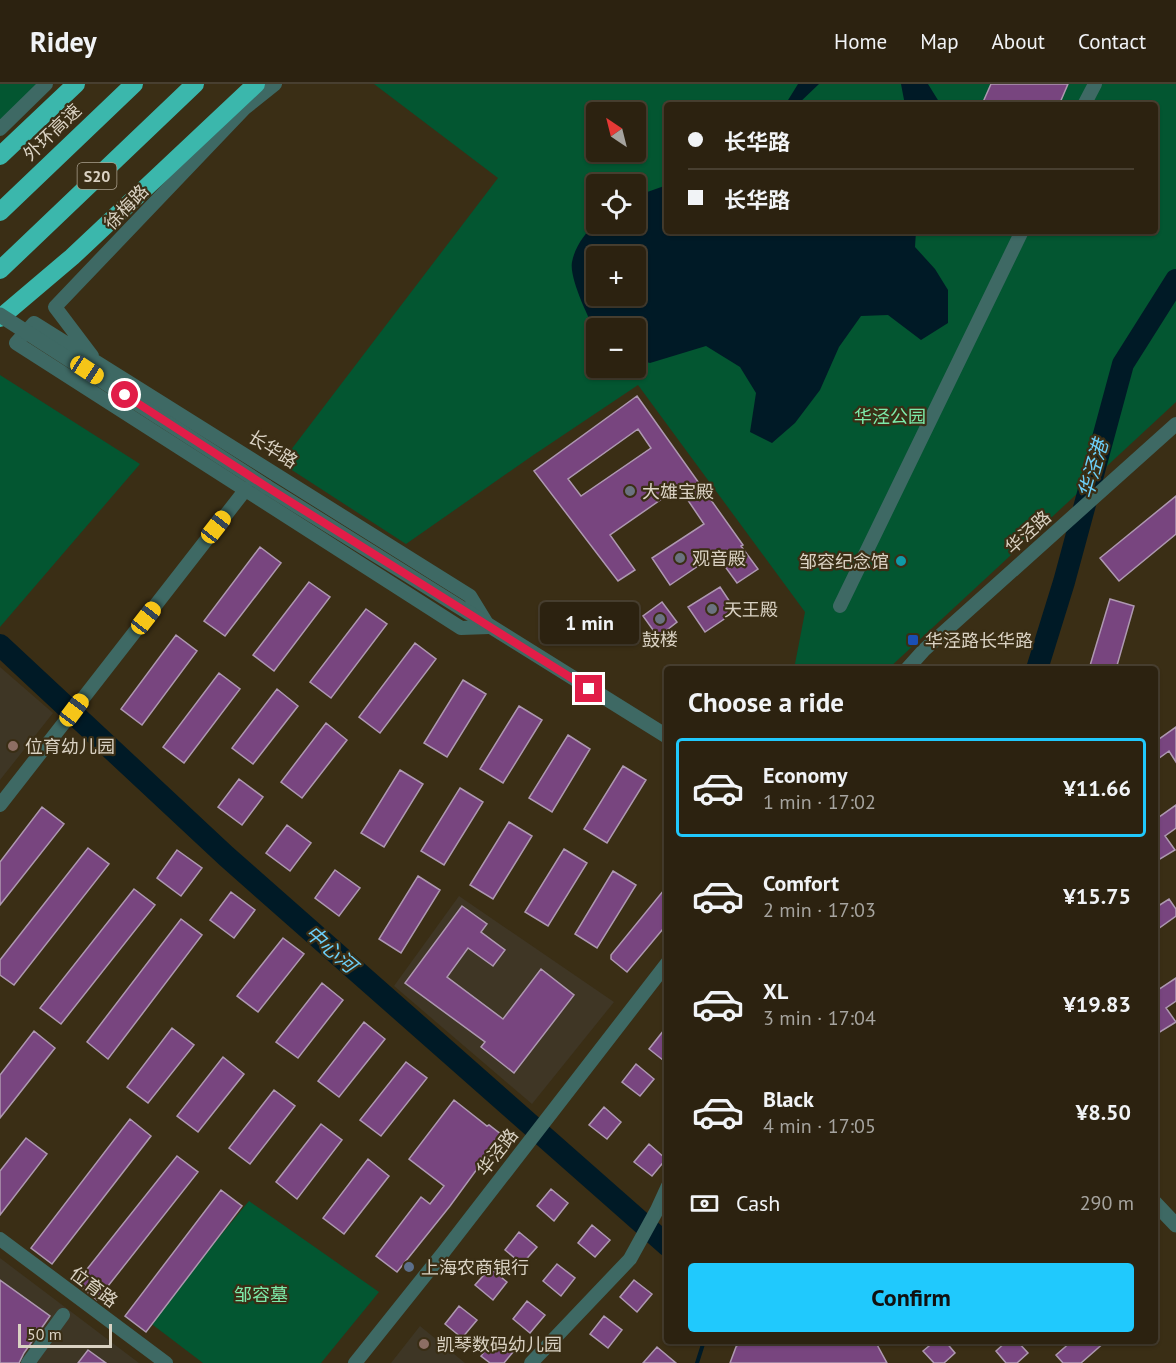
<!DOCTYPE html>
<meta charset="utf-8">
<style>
body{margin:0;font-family:"PT Sans","Noto Sans SC",sans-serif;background:#342a19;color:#f1f3f6;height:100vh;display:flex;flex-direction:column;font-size:22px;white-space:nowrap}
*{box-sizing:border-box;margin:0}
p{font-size:20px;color:#a6a49f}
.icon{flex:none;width:33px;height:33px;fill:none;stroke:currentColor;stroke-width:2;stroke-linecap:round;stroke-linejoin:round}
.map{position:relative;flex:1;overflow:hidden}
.side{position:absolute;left:664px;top:582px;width:494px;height:678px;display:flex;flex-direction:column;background:#2c2210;border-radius:6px;box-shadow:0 2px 4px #0004,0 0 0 2px #483f30}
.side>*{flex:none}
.banner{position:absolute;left:664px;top:18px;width:494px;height:132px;border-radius:6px;box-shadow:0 2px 4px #0004,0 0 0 2px #483f30;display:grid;align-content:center;height:132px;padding:0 24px;background:#2c2210}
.needle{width:39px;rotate:325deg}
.tools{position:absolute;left:586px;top:18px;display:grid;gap:12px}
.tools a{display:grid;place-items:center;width:60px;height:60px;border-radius:6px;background:#2c2210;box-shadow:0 2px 4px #0004,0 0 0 2px #483f30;font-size:30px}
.scale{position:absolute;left:18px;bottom:15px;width:94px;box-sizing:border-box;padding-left:6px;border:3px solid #dad2c3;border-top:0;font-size:16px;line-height:21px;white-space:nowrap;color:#dad2c3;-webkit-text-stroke:4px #3a2e15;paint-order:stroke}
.end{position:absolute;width:27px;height:27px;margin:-14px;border:8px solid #e11d48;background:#fff;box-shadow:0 0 0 3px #fff}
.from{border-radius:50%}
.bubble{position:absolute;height:42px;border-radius:6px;background:#2c2210;box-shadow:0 2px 4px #0004,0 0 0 2px #483f30;font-size:20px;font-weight:700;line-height:42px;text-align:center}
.car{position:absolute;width:18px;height:36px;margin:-18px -9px;border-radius:8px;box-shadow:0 0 4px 2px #0007;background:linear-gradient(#f5c518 24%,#345 0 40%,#f5c518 0 76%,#345 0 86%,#f5c518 0)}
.banner b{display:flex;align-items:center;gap:21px;height:57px;font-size:22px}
.banner b+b{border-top:2px solid #483f30}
.banner i{width:15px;height:15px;background:#f1f3f6}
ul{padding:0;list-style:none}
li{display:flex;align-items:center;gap:18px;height:99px;margin:0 12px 9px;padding:0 12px;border:3px solid transparent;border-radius:6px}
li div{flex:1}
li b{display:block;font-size:22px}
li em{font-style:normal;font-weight:700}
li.current{border-color:#20c9fd}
li>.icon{width:54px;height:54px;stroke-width:1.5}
h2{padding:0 24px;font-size:27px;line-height:72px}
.pay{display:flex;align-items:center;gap:15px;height:66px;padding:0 24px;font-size:22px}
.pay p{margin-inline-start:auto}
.cta{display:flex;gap:12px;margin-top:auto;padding:12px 24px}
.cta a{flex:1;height:69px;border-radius:6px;background:#20c9fd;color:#111;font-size:24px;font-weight:700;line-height:69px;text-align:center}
header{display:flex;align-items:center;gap:36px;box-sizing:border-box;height:84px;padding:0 30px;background:#2c2210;border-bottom:2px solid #483f30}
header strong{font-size:28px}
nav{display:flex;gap:33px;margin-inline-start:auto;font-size:21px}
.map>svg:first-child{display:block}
</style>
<header>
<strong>Ridey</strong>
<nav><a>Home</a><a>Map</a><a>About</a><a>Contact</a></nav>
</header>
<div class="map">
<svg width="1176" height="1279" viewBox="0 0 1176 1279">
<rect width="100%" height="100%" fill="#3a2e15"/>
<path fill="#3f3625" d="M459,812l155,106 -82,102 -138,-118z"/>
<path fill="#3e3625" d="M0,583l53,46 -53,67z
M0,1174l139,105h-139z
M420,1242l45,37h-74z"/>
<path fill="#035631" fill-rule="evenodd" d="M0,0h46l-46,45z
M374,0h802v318l-288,267h-94l11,-57 -167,-227 -106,71 -126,88 -125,-81 217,-285zM668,21h487v126h-487zM597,28h39v40h-39zM597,100h39v40h-39zM597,172h39v40h-39zM597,244h39v40h-39z
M0,291l140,89 -140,163z
M249,1117l130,91 -58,71h-118l-54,-41z"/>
<path fill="#001a26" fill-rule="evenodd" d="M798,0h21l-22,21h-12z
M901,0h27l13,21h-36z
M667,101l1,46h248l-1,16 20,22 13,21v33l-27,17 -33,-25 -27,1 -22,31 -19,43 -25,33 -23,20 -22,-11 6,-39 -16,-26 -34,-21 -56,17 -14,-4v-31h-39v6c-8,-15 -28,-56 -25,-72 3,-16 14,-30 25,-40v2h39v-28zM597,172h39v40h-39z"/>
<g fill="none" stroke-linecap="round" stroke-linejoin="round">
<path stroke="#001a26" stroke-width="4" d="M697,1279l7,-22"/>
<path stroke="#001a26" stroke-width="22" d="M0,561l226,211 442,390
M1037,585l27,-87 59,-218 53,-84"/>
</g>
<path fill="#78457f" stroke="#ae98b1" stroke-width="1.5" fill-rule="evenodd" d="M991,0h77l-9,21h-69l-7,-3z
M637,312l106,149 -2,1 17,23 -21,14 -21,-29 -46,31 -18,-27 52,-34 -25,-37 -69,48 25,35 -17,11 -84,-110zM638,345l13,19 -70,48 -13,-17z
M1176,412v38l-57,47 -19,-23z
M260,463l21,16 -56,73 -21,-15z
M309,498l21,15 -56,74 -21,-16z
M720,503l16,24 -31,21 -17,-25z
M1110,515l24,7 -18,63h-27z
M662,518l15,20 -19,15 -15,-21z
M366,525l21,15 -56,74 -21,-16z
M176,551l21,16 -55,74 -21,-16z
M415,559l21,16 -56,74 -21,-16z
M219,589l21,16 -56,74 -21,-16z
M463,596l23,14 -39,63 -23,-14z
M277,605l21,17 -45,58 -21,-16z
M519,622l23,14 -39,63 -23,-14z
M326,639l21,17 -45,58 -21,-16z
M1176,643v35l-7,-11 -14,10v-19z
M568,651l22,14 -38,63 -23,-14z
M623,682l23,14 -39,63 -23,-14z
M400,686l23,14 -39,63 -23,-14z
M239,695l24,18 -21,28 -24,-18z
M460,704l23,14 -39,63 -23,-14z
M1176,721v23l-11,8 10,14 -20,12v-42z
M42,723l22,17 -64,81v-43z
M509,738l23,14 -39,63 -23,-14z
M287,741l24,18 -21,28 -24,-18z
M88,764l21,16 -95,121 -14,-10v-15z
M564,765l23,14 -39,63 -23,-14z
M177,766l25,18 -21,28 -24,-18z
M335,786l25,18 -21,28 -24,-18z
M613,787l23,14 -39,63 -22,-14z
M418,792l22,14 -39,63 -22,-14z
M668,801v38l-41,49 -16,-13v-4z
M134,805l21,16 -94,119 -21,-16z
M231,808l24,18 -21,28 -24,-18z
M1169,815l7,10v7l-21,15v-23z
M462,822l25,18 -6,8 24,18 -12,16 -25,-18 -21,29 56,42 38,-50 33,26 -60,78 -33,-26 4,-5 -80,-59z
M181,835l21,16 -94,124 -21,-17z
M283,854l21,16 -46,58 -21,-16z
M1176,894v23l-10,7 10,14 -21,13v-43z
M322,899l21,17 -45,58 -22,-16z
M364,938l21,17 -46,58 -21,-16z
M668,941v39l-19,-15z
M172,944l22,17 -46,58 -21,-16z
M34,947l21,17 -55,70v-43z
M223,973l21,17 -46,58 -21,-16z
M406,978l21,16 -46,58 -21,-16z
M636,980l18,15 -14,17 -18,-14z
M274,1006l21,16 -45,58 -21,-16z
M454,1016l33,26 2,-1 13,10 -52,71 -53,66 -21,-16 45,-59 9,7 14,-18 -35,-27z
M604,1023l17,15 -14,17 -18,-14z
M130,1035l21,17 -99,128 -21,-16z
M321,1040l21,16 -45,59 -21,-17z
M26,1054l21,16 -47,61v-44z
M649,1060l17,15 -14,17 -18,-14z
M177,1072l21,16 -101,128 -21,-17z
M368,1075l21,17 -45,58 -21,-16z
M551,1105l17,14 -14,18 -17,-15z
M221,1106l21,16 -96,126 -21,-16z
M592,1141l18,15 -15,17 -17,-14z
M519,1148l18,15 -15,17 -17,-14z
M557,1180l18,14 -14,18 -18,-15z
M490,1184l17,14 -14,18 -18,-15z
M0,1196l50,36 -26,37 -5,10h-19z
M634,1196l18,14 -15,18 -17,-15z
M527,1217l18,14 -15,18 -17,-14z
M459,1222l18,14 -15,18 -17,-14z
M604,1232l18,14 -14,18 -18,-14z
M495,1254l18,14 -9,11h-14l-9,-7z
M741,1257h134l12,22h-157l6,-16z
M935,1257h10l10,12 -11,10h-10l-11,-12z
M1007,1257h10l11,12 -11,10h-11l-10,-12z
M1072,1257h34l-25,22h-18l-7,-8z
M657,1263l19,16h-33z
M88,1266l18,13h-28z"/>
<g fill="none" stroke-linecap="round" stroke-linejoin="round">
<path stroke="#3e6964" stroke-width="14" d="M1084,21l11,-21
M0,45l46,-45
M34,239l436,273 19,31 -28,1 -445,-285z
M92,272l-37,-49 190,-199 30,-24
M840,522l182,-375
M907,585l17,-19 252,-226
M0,721l246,-316
M0,1155l166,124
M28,1279l35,-48
M355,1279l88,-110 225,-291
M531,1279l99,-104 27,-49 11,-24"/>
<path stroke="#3e6964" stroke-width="15" d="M267,403l401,250
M1155,1119l21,22"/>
<path stroke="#3bb7ac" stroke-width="18" d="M0,72l76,-72
M0,128l134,-128
M0,186l195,-186
M0,234l72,-61 184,-173"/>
<path stroke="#3e6964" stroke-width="15" d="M0,231l267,172"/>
</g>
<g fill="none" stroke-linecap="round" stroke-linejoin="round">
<path stroke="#e11d48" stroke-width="8" d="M125,311l142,92 322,202"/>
</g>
<g fill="#6b7280" stroke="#3a2e15" stroke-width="2">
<circle cx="630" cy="407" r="6"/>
<circle cx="680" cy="474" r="6"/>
<circle cx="712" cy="525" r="6"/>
<circle cx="660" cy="535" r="6"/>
</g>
<circle fill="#0f9aa8" stroke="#3a2e15" stroke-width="2" cx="901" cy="477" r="6"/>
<rect fill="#1a4fb4" stroke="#3a2e15" stroke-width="2" x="907" y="550" width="12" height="12" rx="3"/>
<g fill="#8d6e63" stroke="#3a2e15" stroke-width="2">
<circle cx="13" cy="662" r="6"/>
<circle cx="424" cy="1260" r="6"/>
</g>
<circle fill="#5c6f8a" stroke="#3a2e15" stroke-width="2" cx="409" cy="1183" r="6"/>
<g text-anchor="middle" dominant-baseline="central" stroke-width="4.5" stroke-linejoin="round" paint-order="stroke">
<rect fill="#3a2e15" stroke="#aaa18f" stroke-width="1.5" x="77.5" y="79" width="39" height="26" rx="4.5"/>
<g font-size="16" font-weight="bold" fill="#dad2c3">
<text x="97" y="92">S20</text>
</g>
<g font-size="18" fill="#dad2c3" stroke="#3a2e15">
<text transform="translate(52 48) rotate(-44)">外环高速</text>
<text transform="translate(126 123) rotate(-46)">徐梅路</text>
<text transform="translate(273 365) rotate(32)">长华路</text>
<text transform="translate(1028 448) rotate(-42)">华泾路</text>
<text transform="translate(497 1068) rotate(-52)">华泾路</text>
<text transform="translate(94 1203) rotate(37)">位育路</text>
</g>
<g font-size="18" fill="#7debaa" stroke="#3a2e15">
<text x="890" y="332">华泾公园</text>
<text x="261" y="1210">邹容墓</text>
</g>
<g font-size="18" fill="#dad2c3" stroke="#3a2e15" text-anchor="start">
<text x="642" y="407">大雄宝殿</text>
<text x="692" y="474">观音殿</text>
<text x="889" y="477" text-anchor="end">邹容纪念馆</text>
<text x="724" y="525">天王殿</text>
<text x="660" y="555" text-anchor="middle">鼓楼</text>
<text x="925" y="556">华泾路长华路</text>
<text x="25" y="662">位育幼儿园</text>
<text x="421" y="1183">上海农商银行</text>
<text x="436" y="1260">凯琴数码幼儿园</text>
</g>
<g font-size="20" font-style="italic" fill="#6ccff9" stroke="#3a2e15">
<text transform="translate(1093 385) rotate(-74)">华泾港</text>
<text transform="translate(331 865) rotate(41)">中心河</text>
</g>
</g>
</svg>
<div class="tools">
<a><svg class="needle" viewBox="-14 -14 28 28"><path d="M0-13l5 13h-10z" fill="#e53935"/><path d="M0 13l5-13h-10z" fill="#a6a49f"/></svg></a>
<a><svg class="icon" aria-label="locate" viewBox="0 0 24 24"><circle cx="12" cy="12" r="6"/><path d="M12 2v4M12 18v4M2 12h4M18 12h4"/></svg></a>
<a>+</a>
<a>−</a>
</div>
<div class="scale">50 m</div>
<i class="end from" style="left:125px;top:311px"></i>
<i class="end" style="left:589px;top:605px"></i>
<div class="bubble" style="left:540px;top:518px;width:99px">1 min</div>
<i class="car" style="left:87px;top:286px;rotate:123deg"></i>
<i class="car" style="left:216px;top:443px;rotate:38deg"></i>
<i class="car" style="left:146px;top:534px;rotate:38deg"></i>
<i class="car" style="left:74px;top:626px;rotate:37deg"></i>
<div class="banner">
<b><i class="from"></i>长华路</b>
<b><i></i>长华路</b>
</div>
<section class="side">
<h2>Choose a ride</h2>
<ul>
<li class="current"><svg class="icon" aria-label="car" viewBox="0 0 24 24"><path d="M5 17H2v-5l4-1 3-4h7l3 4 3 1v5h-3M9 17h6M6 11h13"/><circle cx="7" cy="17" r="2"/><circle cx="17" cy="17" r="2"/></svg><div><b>Economy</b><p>1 min · 17:02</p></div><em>¥11.66</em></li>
<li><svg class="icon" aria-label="car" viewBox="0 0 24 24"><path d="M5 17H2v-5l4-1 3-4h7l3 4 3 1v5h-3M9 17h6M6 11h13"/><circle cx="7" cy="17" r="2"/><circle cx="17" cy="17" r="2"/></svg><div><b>Comfort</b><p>2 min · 17:03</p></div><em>¥15.75</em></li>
<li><svg class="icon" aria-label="car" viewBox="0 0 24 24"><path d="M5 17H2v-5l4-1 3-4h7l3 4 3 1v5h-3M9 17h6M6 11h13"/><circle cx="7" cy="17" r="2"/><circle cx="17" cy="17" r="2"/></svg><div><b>XL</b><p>3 min · 17:04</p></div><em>¥19.83</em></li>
<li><svg class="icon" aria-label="car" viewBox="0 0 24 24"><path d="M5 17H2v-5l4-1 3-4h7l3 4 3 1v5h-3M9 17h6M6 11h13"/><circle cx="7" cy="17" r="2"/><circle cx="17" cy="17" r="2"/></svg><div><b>Black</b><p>4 min · 17:05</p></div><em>¥8.50</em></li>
</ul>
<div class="pay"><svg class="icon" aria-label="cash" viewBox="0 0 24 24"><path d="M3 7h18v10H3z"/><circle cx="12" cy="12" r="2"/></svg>Cash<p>290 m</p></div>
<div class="cta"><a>Confirm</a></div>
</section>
</div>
